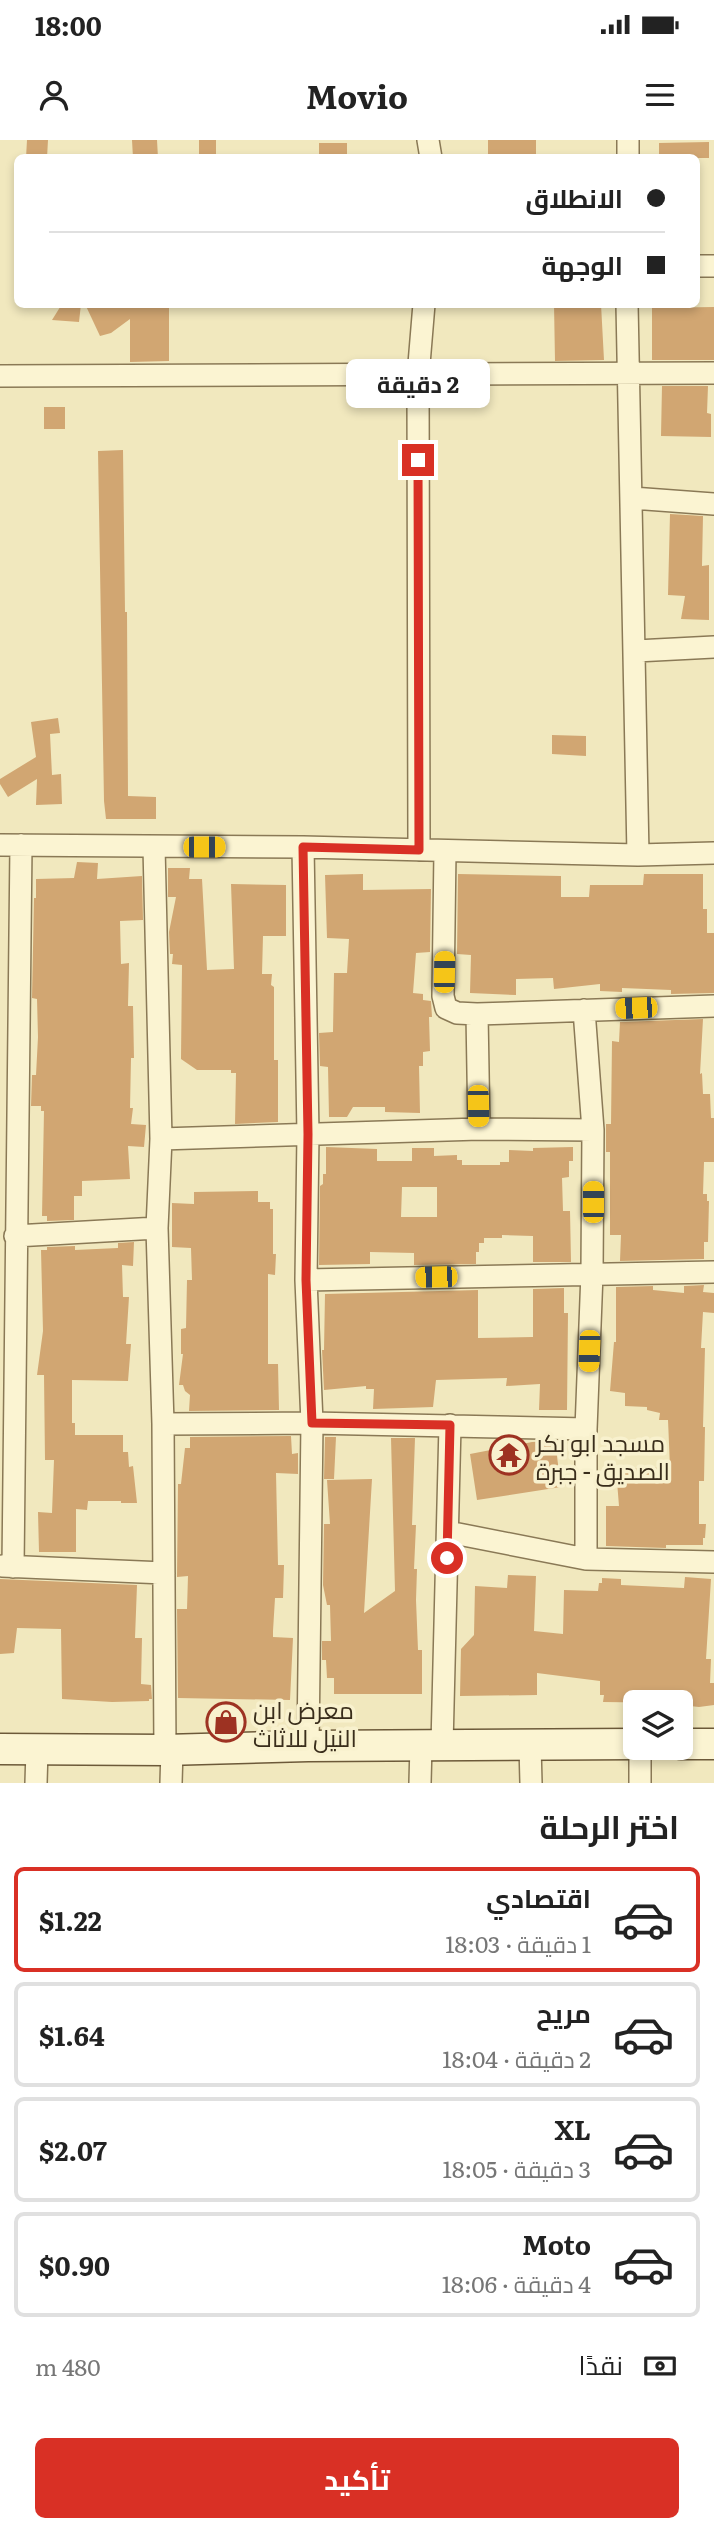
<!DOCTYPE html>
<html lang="ar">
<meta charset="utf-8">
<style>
body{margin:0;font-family:Literata,Cairo,serif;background:#f6f6f6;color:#222;direction:rtl;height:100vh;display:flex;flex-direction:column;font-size:26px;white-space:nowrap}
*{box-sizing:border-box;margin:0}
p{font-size:23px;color:#767676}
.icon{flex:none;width:38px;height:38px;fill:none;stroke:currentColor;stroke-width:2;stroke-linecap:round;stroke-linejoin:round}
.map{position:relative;height:1643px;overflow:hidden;direction:ltr}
.sheet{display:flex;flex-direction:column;background:#fff;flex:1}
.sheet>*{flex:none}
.hud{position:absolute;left:14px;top:14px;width:686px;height:154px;border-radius:10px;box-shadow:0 4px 10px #0003;direction:rtl;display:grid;align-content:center;height:154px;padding:0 35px;background:#fff}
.controls{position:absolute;left:623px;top:1550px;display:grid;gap:14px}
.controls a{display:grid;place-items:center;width:70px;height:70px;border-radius:10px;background:#fff;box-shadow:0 4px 10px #0003;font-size:35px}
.end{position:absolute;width:32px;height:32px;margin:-16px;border:9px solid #d93025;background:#fff;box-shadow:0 0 0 4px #fff}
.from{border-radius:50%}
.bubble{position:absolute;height:49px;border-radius:10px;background:#fff;box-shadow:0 4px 10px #0003;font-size:23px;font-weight:700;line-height:49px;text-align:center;direction:rtl}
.car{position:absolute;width:21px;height:42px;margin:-21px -10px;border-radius:9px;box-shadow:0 0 5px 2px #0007;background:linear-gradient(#f5c518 24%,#345 0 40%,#f5c518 0 76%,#345 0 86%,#f5c518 0)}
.hud b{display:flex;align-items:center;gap:24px;height:66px;font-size:26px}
.hud b+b{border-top:2px solid #e0e0e0}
.hud i{width:18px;height:18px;background:#222}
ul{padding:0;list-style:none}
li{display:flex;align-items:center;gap:21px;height:105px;margin:0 14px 10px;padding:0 21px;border:4px solid #e0e0e0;border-radius:10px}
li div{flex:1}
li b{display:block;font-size:26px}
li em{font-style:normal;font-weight:700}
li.active{border-color:#d93025}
li>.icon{width:63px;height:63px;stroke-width:1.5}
h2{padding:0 35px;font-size:32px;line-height:84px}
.pay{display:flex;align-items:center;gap:18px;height:77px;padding:0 35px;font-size:26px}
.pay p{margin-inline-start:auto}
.cta{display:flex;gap:14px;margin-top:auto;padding:14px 35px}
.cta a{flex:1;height:80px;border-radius:10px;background:#d93025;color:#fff;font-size:28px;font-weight:700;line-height:80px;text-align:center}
.status{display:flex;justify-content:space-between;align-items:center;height:49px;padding:0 35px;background:#fff;direction:ltr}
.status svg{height:19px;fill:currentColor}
header{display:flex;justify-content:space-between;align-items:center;height:91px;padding:0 35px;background:#fff;font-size:32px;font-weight:700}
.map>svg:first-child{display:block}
</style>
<div class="status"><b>18:00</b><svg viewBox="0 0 49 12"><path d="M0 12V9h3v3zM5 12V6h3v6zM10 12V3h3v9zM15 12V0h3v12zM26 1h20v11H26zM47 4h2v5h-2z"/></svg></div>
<header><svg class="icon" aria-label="menu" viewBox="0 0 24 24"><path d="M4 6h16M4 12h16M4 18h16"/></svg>Movio<svg class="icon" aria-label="person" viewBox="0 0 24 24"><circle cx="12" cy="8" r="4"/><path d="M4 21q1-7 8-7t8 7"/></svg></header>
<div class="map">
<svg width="714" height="1643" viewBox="0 0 714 1643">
<rect width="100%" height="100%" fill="#f1e8be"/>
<path fill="#d1a672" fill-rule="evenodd" d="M27,0h21l-1,18h-21z
M132,0h25l1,18h-25z
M199,0h17v18h-17z
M488,0h48v18h-48z
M709,2v16h-50v-15z
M319,3h28v15h-28z
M62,164h19l-2,18 -27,-2z
M85,164h84v57l-39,1v-43l-19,14 -11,3z
M554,164h47l3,56 -49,1z
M714,167v53h-62v-52z
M662,246h46l-1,27 4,1v23l-50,-1z
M44,267h21v22h-21z
M123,310l2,162h2l1,184 28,1v22h-50l-2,-18 -6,-350z
M670,374l33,2 -1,50 7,-1v55l-28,-1 4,-23 -17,-1z
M58,578l2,15 -10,1 2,41 9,-1 1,30 -26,1 1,-26 -29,18 -8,-13v-5l36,-22 -5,-35z
M552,595l34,1v20l-34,-2z
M77,722l21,1 -1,16 45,-3 1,44 -23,1 1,43 8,-1 -1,43h5l1,52h-3l-1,50h3l-2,16 15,1 -2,22 -16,-1 2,33 -48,2v15h-8v24l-27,1v-5h-5l2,-105h-3v-5h-10l1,-31h4l2,-38 -1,-38 -5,-1 2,-100h2v-19l38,-1z
M168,728h22l-1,11h13l5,91 27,-1 -3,-85 55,1v51h-23l-1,38h10l-1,11 3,2v73h4v62l-43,2 1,-51h-5v-3h-34l-16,-11 1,-94 -10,-1 1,-10h-3l-1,-22 7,-35h-8z
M363,734v16l68,-1 -1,63 -14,1 -3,40 10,1v6l8,1 1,16h-3l1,34 -7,1v14h-4l1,47 -35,-1v-5h-32l-6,10h-18l-1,-50 -8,-1 -1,-33 14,-1 1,-59h13l2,-34 -22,-1 -2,-63z
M458,734l103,2v21h28l1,-12h53l1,-11h59v35h4v24h7v60l-43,1v-4l-49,-2v4l-22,-1v-7l-46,5 -1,-11 -37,1v16l-46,-2 1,-38 -14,-1z
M703,879l-3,55 2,-1 1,21h7l1,24h3v44h-10l-1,32h4v7h2l-1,41h-4v17l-84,2 1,-26h-11v-83h-4v-28h5l1,-83 7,1 1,-20z
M326,1007l51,2v12h35v-13h22v8l23,-1v5h5v5h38v-3h9v-12l24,1v-3l40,-1v14h-4v16l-7,1 1,33h7l1,51h-38v-26l-31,-1v3h-18v5h-5v9h-3v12l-62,1v-12l-44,-1v12l-51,1 1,-79 3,-2v-10h3zM402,1047h35v30h-36z
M258,1051v11h12v7h3v45h3l-1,21 -7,-1v90h10l1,46 -90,1 1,-16 -5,-4 -2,-6h-4l4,-31h-2v-25l5,-1 1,-48h5l-1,-32 -19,-1v-44l22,1v-12z
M134,1102l-1,24 -11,-1 1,32h6l-3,47h5l-3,37 -56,-1v43h3v12h48v17h5l1,15 4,-1 4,37h-16v-2h-33l-1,9 -11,-1v43h-37l-1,-40 14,1 2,-53h-9l-1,-85h-7l6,-44 -2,-81h6v-3l28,-1v4l43,-2v-5z
M704,1145l-1,7 11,1v20l-11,-1 -2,36h4l-2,79h2l-1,54h-5v43h7l-1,14h-2v7h-37v3l-60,-2v-40h13l-3,-37 54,-2 -2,-47h-9l1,-7 -13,-3v-3l-22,-1v-13l-15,-2 4,-49h2v-55l37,-1v4l31,3v-7z
M564,1148v25h4l-1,97h-28l1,-26 -34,2 1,-8 -71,2 -3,27 -60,2 1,-20h-8v-3l-42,4 -2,-40h2l1,-56 153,-4v48l55,-1v-48z
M291,1296l1,18 6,-1v21l-22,-1 2,92h6l-1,33h-8l-2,33v6l20,1 -3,62 -112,-2 -1,-89h10l1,-33 -11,1 1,-93h3l4,-36h5v-11z
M325,1297h11l-2,42h-10z
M391,1298h24l-3,87h4l-2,44h3l-1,31 2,50h4v44h-88v-16h-7l-1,-18h-4v-19h9l-1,-36h-3l-4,-20 1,-61h6l-3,-44 45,-1 -8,134 31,-22z
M555,1301l6,46 -84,13 -7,-46 62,-12z
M508,1435l28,1 -2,55 29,3 1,-44 34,1 1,-8h3v-5l19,1v6l63,3 1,-11 26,2 -5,80h5l-1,24h4v22l-15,2 -18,-2v-2l-78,-1 1,-7h-4v-14l-63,-8v22l-77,1 1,-47 13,-14 1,-49 32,2z
M0,1439l137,6 -2,53h7l-1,46 10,1 1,14h-3v2l-37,1 -50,-3 -1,-70 -44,-1 -3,25 -14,1z"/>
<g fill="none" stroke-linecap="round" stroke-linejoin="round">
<g stroke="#8a7956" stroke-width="24">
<path id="street" d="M428,0l3,18
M628,18v-18
M696,126h18
M627,164l11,551
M0,236l714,-3
M632,358l82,6
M636,511l78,-4
M0,705l303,2 335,8 76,-2
M154,707l7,292 -4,89 6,196 2,326
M303,707l5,287 -2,146 6,143 -4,323
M419,710l-1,-474 6,-72
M445,711l-2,145 3,12 11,5 20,1 237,-8
M584,870l9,120 -1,143 -6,156v130
M477,874l2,115
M161,999l318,-10 114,1
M15,1096l142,-8
M306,1140l408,-8
M163,1284l149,-1 274,6
M448,1392l138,27 128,3
M2,1426l162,7
M13,1427l8,-722
M442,1605l8,-320
M530,1605l1,38
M640,1608v35
M36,1643l1,-33
M171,1643l1,-33
M420,1643l1,-38"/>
</g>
<g stroke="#6c5939" stroke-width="33">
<path id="secondary" d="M681,1604h33
M0,1609l165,1 143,-4 327,-2"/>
</g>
<use href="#street" stroke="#fbf4d2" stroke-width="21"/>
<use href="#secondary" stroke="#fbf4d2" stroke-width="30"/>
</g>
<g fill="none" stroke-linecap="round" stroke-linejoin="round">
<path stroke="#d93025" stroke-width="9" d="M418,320l1,390 -116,-3 5,287 -2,146 6,143 138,2 -3,133"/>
</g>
<defs>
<g id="temple-ring" transform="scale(2.0125)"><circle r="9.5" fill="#f8f1ce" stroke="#9d3222" stroke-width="1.5"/><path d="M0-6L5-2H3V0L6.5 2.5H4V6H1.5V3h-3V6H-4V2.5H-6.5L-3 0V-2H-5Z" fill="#9d3222"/></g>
<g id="shop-ring" transform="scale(2.0125)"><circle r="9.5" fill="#f8f1ce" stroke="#9d3222" stroke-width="1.5"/><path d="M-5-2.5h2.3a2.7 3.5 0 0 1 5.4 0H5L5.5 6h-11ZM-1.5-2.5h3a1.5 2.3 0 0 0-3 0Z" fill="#9d3222"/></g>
</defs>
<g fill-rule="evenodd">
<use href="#temple-ring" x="509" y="1315"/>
<use href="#shop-ring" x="226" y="1582"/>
</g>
<g text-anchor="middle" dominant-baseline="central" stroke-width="7" stroke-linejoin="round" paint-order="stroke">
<g font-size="24" fill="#392d1b" stroke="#f8f1ce" text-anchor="start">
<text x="536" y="1301">مسجد ابو بكر<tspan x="536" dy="28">الصديق - جبرة</tspan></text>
<text x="253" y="1568">معرض ابن<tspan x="253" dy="28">النيل للاثاث</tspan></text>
</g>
</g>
</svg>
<div class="controls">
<a><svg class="icon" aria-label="layers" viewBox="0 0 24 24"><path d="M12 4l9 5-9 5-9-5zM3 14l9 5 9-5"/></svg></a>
</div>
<i class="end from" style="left:447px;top:1418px"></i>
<i class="end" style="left:418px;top:320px"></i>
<div class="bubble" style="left:346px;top:219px;width:144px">2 دقيقة</div>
<i class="car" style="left:204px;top:707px;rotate:90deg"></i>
<i class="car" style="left:444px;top:832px;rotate:1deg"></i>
<i class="car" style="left:636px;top:868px;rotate:268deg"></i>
<i class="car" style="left:478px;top:966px;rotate:179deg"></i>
<i class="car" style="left:593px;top:1062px;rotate:0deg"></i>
<i class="car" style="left:436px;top:1137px;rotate:269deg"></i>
<i class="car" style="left:589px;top:1211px;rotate:182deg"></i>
<div class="hud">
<b><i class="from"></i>الانطلاق</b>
<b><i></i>الوجهة</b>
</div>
</div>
<section class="sheet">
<h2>اختر الرحلة</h2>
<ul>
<li class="active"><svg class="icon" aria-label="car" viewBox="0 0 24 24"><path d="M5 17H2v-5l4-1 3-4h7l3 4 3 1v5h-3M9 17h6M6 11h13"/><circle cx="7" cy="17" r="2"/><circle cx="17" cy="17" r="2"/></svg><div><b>اقتصادي</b><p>1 دقيقة · 18:03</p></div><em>$1.22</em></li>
<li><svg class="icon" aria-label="car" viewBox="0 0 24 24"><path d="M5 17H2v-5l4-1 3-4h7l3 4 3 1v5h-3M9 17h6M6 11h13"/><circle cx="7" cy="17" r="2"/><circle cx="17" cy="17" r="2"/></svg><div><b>مريح</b><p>2 دقيقة · 18:04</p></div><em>$1.64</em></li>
<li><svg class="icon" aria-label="car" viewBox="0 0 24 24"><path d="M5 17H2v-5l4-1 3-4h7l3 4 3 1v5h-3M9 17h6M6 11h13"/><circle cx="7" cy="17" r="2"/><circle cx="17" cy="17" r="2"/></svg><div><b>XL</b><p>3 دقيقة · 18:05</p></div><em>$2.07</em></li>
<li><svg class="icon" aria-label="car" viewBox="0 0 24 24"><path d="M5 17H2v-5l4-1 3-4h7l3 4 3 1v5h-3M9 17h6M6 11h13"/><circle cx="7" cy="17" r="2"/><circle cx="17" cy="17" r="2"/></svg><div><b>Moto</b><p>4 دقيقة · 18:06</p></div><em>$0.90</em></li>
</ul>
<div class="pay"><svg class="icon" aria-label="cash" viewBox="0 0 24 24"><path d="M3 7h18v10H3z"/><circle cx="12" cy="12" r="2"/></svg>نقدًا<p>480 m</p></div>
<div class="cta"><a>تأكيد</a></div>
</section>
